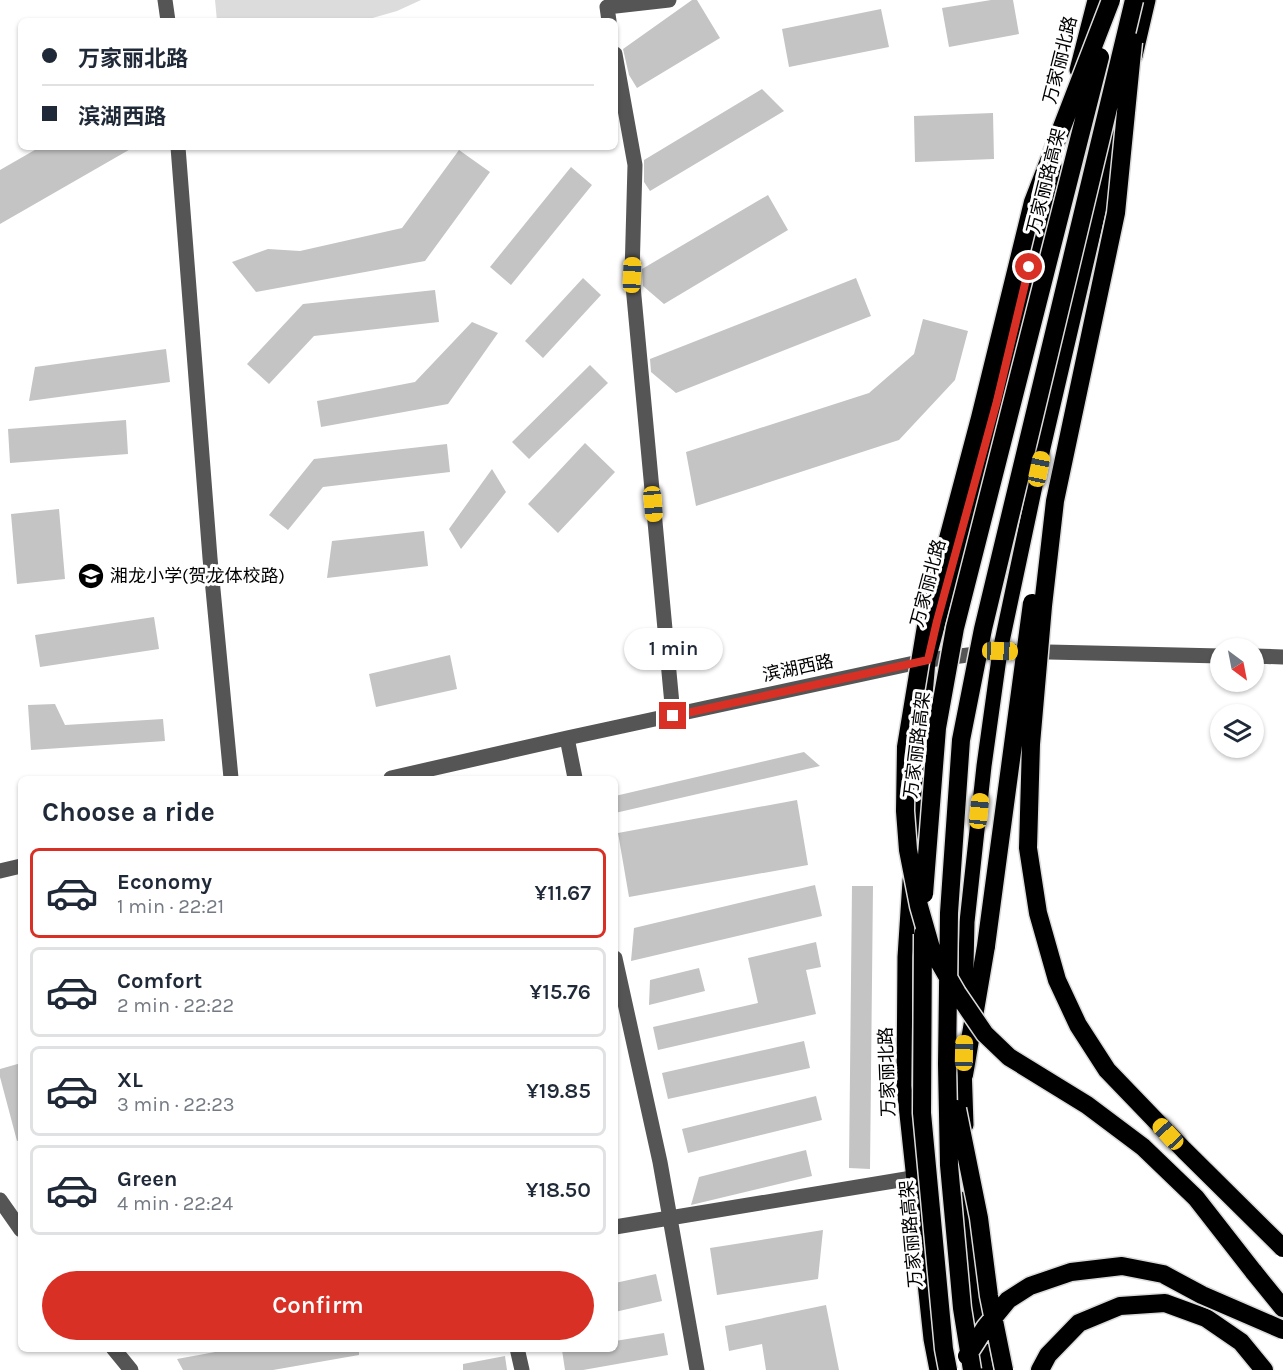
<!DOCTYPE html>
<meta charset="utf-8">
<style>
body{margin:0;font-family:Karla,"Noto Sans SC",sans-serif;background:#f2f2f3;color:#1f2937;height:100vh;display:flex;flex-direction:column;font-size:22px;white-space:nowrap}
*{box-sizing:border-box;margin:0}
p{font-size:20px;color:#747a83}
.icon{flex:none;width:33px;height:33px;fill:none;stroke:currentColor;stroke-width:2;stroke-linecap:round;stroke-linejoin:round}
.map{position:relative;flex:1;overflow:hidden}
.panel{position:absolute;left:18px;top:776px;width:600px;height:576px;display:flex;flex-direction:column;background:#fff;border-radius:9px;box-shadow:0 2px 4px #0004}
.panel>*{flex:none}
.guide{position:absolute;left:18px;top:18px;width:600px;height:132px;border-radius:9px;box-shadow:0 2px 4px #0004;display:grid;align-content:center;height:132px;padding:0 24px;background:#fff}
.needle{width:39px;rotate:148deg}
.tools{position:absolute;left:1210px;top:638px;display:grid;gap:12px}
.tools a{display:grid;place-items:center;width:54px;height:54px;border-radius:50%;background:#fff;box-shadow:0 2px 4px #0004;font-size:30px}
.end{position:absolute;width:27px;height:27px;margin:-14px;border:8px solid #d93025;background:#fff;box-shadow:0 0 0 3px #fff}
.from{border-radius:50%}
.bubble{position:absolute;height:42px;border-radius:21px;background:#fff;box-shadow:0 2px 4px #0004;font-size:20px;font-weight:600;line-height:42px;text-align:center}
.car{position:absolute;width:18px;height:36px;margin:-18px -9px;border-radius:8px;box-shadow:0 0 4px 2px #0007;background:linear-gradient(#f5c518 24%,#345 0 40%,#f5c518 0 76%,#345 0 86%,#f5c518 0)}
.guide b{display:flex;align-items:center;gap:21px;height:57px;font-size:22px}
.guide b+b{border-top:2px solid #e0e1e3}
.guide i{width:15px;height:15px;background:#1f2937}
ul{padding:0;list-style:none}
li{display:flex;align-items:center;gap:18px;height:90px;margin:0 12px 9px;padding:0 12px;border:3px solid #e0e1e3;border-radius:9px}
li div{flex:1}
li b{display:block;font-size:22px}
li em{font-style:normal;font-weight:600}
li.current{border-color:#d93025}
li>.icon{width:54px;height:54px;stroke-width:1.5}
h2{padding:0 24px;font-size:27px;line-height:72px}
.cta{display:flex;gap:12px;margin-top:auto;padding:12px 24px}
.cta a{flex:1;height:69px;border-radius:36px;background:#d93025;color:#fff;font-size:24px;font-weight:600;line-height:69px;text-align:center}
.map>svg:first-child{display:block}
</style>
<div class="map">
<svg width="1283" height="1370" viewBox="0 0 1283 1370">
<rect width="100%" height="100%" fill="#fff"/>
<path fill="#dcdcdc" d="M215,0h206l-24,11 -35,10h-145z"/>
<path fill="#c4c4c4" d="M692,0h5l23,38 -83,50 -8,-13 -6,-26z
M991,0h22l6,34 -70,13 -7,-39z
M881,9l8,38 -100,20 -7,-38z
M762,89l22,22 -134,80 -6,-9v-22z
M993,113l1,46 -79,3 -1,-46z
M40,147h94l-134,77v-54z
M459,150l31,22 -65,89 -169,31 -24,-30 36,-13 32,2 102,-23z
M571,167l21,18 -81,100 -21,-18z
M768,195l20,35 -124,74 -21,-18 -1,-17z
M583,278l18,17 -58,63 -18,-17z
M856,278l15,38 -195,77 -25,-21 -1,-13z
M435,290l4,32 -125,14 -45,48 -22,-20 56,-60z
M923,319l45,12 -13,49 -56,60 -203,66 -10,-54 183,-59 45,-39z
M472,322l26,11 -50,71 -127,23 -4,-26 98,-19z
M166,349l4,33 -141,19 6,-34z
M590,365l18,18 -79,76 -17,-17z
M126,420l2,34 -118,9 -2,-34z
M585,443l30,29 -57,61 -30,-29z
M447,444l3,28 -127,15 -35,43 -19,-15 45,-56z
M492,469l14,23 -45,57 -12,-20z
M59,509l6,70 -48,5 -6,-70z
M424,531l4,35 -101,12 5,-37z
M154,617l5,32 -119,18 -5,-32z
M450,655l7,34 -81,18 -7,-33z
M55,704l10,21 98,-6 2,22 -134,9 -3,-45z
M804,752l16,14 -205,47v-17z
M797,800l11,65 -179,32 -11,-64z
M815,885l7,31 -191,45 3,-33z
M852,886h21l-3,283 -21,-1z
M816,942l5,25 -15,3 10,44 -158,36 -5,-23 105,-24 -10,-45z
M699,968l6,23 -56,14 1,-25z
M804,1041l6,27 -142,31 -6,-26z
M21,1063v77l-4,1 -17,-64v-8z
M816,1096l6,24 -134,33 -6,-24z
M806,1150l6,26 -121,29 8,-28z
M823,1230l-5,49 -101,16 -7,-47z
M656,1274l6,27 -47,11v-29z
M826,1305l13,65h-73l-4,-26 -33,7 -4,-25z
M664,1333l4,22 -85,15h-18l-3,-20 11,-2h42v-7z
M237,1348h122v7l-86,15h-90l-6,-11z
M505,1356l2,14h-44v-6z"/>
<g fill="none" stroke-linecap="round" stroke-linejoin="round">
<g stroke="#dbdbdb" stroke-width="18">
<path id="major" d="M1135,56l13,-56
M1077,70l18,-70
M913,836l15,-176 69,-259 57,-235
M910,881l-5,76 -1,129 27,253 6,31
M965,1008l2,-86 17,-156 16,-115 43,-203 75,-322
M964,1065l2,60
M968,1197l14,153 4,20"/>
</g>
<g stroke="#dbdbdb" stroke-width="21">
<path id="highway" d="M964,1075l22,-129
M1253,1271l30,37
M1040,1370l8,-15 31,-32 41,-17 45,-3 41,15 35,24 23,28"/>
</g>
<path stroke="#555" stroke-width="15" d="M165,0l3,21
M609,21l-2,-14 62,-7
M615,54l20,111 -3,110 41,440
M178,147l32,411 21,220
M1254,656l29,1
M567,738l8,40
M391,778l176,-40 361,-78 72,-9 221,5
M0,871l21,-5
M615,958l45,204 37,208
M0,1200l21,30
M615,1227l297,-49
M113,1348l18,22
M517,1348l5,22"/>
<use href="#major" stroke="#000" stroke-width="15"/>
<use href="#highway" stroke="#000" stroke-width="18"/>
<g stroke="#dbdbdb" stroke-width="21" stroke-linecap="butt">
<path id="highway-bridge" d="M1111,0l-78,202 -53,216 -52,196 -22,133 -1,64 3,39 11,56 12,42 26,45 28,41 24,23 78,48 56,42 53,51 57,73
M1133,42l-17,171 -61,288 -12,105 -12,138 -3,104 10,65 19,67 21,45 29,45 77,80 99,98
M924,894l13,-166 18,-100 145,-571
M923,934l-1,179 22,236 4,21
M986,946l46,-343
M957,1109l22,109 10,78 15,74
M967,1356l18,-28 23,-28 22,-14 41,-14 51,-6 41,8 39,21 81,35
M972,1370l-10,-62 -13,-143 -2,-101 2,-151 12,-173 22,-111 151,-629"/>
</g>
<use href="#highway-bridge" stroke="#000" stroke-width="18"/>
</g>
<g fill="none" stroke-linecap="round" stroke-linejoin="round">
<path stroke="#d93025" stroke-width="8" d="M673,716l255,-56 9,-39 60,-220 32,-134"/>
</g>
<defs>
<g id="school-disc" transform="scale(1.35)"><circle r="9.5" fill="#000" stroke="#fff"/><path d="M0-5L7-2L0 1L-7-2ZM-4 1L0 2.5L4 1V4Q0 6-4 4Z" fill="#fff"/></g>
</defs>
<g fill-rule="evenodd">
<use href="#school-disc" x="91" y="576"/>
</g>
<g text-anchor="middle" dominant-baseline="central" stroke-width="6" stroke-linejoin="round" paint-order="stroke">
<g font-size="18" fill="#000" stroke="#fff">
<text transform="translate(1060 60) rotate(-76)">万家丽北路</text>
<text transform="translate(1046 181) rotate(-76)">万家丽路高架</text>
<text transform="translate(928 583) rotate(-75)">万家丽北路</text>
<text transform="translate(798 668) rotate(-12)">滨湖西路</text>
<text transform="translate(917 745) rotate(-83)">万家丽路高架</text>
<text transform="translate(887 1072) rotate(-92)">万家丽北路</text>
<text transform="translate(911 1234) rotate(-95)">万家丽路高架</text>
</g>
<g font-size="18" fill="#000" stroke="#fff" text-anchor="start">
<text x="110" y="576">湘龙小学(贺龙体校路)</text>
</g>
</g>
</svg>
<div class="tools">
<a><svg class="needle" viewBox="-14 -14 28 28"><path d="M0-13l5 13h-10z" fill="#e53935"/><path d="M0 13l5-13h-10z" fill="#747a83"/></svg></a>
<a><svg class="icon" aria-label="layers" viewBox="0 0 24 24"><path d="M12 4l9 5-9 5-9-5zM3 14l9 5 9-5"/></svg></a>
</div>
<i class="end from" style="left:1029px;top:267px"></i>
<i class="end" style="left:673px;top:716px"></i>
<div class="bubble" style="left:624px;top:628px;width:99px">1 min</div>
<i class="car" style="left:632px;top:275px;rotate:2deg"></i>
<i class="car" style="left:1039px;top:469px;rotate:12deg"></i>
<i class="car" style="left:653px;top:504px;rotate:175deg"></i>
<i class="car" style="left:1000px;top:651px;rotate:92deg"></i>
<i class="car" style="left:979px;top:811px;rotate:6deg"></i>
<i class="car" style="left:964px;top:1053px;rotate:1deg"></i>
<i class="car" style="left:1168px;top:1134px;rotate:317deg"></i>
<div class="guide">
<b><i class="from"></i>万家丽北路</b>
<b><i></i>滨湖西路</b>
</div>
<section class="panel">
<h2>Choose a ride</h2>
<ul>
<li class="current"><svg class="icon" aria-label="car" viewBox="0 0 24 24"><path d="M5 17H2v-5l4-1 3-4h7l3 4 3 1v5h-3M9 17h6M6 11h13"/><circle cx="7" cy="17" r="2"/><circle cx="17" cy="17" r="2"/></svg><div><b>Economy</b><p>1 min · 22:21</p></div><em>¥11.67</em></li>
<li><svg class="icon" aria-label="car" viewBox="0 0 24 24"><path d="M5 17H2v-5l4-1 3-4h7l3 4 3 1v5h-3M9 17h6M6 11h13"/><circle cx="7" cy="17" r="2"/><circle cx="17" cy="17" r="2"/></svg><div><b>Comfort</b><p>2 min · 22:22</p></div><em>¥15.76</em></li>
<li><svg class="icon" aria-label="car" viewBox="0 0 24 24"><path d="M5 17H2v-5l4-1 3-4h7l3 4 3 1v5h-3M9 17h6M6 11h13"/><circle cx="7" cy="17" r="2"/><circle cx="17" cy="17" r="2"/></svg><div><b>XL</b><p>3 min · 22:23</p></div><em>¥19.85</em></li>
<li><svg class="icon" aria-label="car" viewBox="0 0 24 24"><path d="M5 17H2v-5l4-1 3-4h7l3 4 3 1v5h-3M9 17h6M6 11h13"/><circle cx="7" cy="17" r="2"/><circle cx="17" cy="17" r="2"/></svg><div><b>Green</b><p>4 min · 22:24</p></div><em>¥18.50</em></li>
</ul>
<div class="cta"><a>Confirm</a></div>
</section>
</div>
